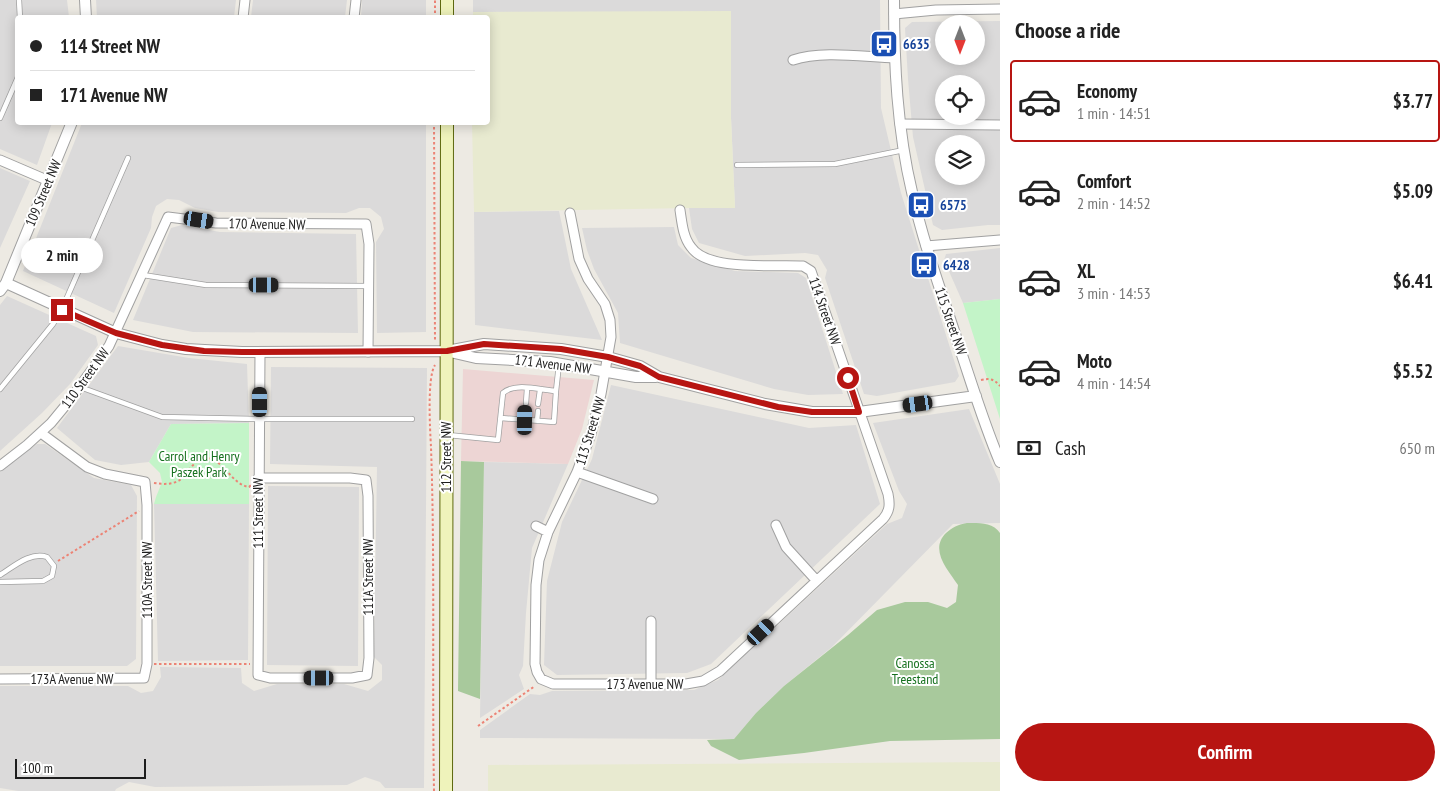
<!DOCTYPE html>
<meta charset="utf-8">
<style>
body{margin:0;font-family:"PT Sans Narrow",sans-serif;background:#f2f2f2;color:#222;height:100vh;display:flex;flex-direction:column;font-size:19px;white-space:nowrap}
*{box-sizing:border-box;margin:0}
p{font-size:16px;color:#767676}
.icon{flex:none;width:28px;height:28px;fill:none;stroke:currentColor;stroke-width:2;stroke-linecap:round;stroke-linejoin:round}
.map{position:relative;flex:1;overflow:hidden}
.sheet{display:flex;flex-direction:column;background:#fff;width:450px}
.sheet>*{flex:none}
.guide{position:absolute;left:15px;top:15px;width:475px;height:110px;border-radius:5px;box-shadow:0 2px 12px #0003;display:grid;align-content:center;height:110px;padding:0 15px;background:#fff}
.needle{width:32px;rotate:180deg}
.buttons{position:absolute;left:935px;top:15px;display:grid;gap:10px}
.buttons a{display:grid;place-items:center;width:50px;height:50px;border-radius:50%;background:#fff;box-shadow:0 2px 12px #0003;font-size:25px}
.scale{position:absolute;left:15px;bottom:12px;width:131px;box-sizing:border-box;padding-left:5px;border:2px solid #1d1d1d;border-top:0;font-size:14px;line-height:18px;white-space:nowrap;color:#1d1d1d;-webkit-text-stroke:4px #fff;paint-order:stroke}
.end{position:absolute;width:22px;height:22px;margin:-11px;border:6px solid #b71512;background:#fff;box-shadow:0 0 0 2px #fff}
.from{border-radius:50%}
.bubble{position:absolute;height:35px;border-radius:18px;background:#fff;box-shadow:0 2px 12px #0003;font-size:16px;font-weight:700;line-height:35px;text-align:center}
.car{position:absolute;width:15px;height:30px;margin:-15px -8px;border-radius:6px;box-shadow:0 0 4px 1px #0007;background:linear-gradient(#222 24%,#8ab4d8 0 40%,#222 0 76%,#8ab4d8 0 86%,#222 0)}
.guide b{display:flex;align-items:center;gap:18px;height:48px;font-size:19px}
.guide b+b{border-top:1px solid #e0e0e0}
.guide i{width:12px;height:12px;background:#222}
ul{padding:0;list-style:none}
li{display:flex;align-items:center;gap:15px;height:82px;margin:0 10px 8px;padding:0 5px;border:2px solid transparent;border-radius:5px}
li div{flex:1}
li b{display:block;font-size:19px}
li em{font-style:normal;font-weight:700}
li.selected{border-color:#b71512}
li>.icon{width:45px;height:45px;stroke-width:1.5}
h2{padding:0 15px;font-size:22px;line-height:60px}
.pay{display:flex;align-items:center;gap:12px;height:55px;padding:0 15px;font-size:19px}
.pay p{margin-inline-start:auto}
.action{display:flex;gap:10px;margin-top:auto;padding:10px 15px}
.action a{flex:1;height:58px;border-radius:30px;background:#b71512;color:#fff;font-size:20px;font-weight:700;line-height:58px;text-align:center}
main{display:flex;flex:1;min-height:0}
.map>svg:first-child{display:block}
</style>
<main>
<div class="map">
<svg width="1000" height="791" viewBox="0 0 1000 791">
<rect width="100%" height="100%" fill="#edeae3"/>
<path fill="#dbdada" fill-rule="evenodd" d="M0,0h67l2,17 -51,1v104l34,1 -15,42 -37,-16z
M96,0h140l-2,17 -137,1z
M253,0h94l-2,17h-94z
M362,0h64v17h-65z
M473,0h407l1,108 20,85 58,183 -4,6 -78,14 -13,-2 -39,-116 2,-8 -9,-15 -13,-2 -60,3 -46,-13 -7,-14 -3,-21h46l-4,-90v-106h-258z
M1000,21v204h-12l-46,5 -9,-5 -20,-88 -5,-58 -3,-51 7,-6zM944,24h32v32h-32zM944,84h32v32h-32zM944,144h32v32h-32z
M82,123h344v209l-49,1 -1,-91 8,-13 -3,-12 -11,-9h-11l-13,5 -128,-1 -23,-4 -16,-8 -12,-1 -11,7 -4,11 -1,11 -37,85 -91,-42z
M0,168l30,13 -30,67z
M559,211l12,58 31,71 -127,-15 -1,-113z
M182,225l38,7 136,2 2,99 -165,-1 -60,-12 38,-92z
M674,227l4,18 13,13 44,13 63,2 8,5 37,116 -35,1 -34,-6 -154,-46 -2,-30 -24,-44 -7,-19 -5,-22z
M1000,248v51l-37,4 -19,-43 2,-6z
M7,296l89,40 2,9 -28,39 -28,29 -42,38v-146z
M118,346l71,12 58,6 2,59 -78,1 -22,38 -28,3 -26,-5 -38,-32z
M271,367l156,1 -3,420h-39l-5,-6 -15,-5 -18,8 -192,2 -26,-5 -13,7 -1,2h-97l-18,-3v-102h128l13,7 12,-2 8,-14 -1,-10 81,1 1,15 12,8 23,-7h67l24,7 14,-11v-15l-8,-8 3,-190 -107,-3z
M611,385l198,43 47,-3 24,79 -169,160 -24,9 -130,2 -13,-10 3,-84 15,-59 30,-63z
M969,409l31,75v39l-47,1 -121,123 -48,39 -28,27 -22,26 -254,-1v-8l50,-36 10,1 12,-4 142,-1 24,-10 169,-156 15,-6 5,-14 -8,-13 -26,-68z
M37,444h8l49,34 37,7 6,11 -1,163 -9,7h-127v-194z
M484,462l84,2 -36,84 -6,65 -3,53 -4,9 5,14 -44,29z
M268,486l91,1 -1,179 -91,-1z
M154,504h95l-1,156 -90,1z"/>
<path fill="#edd5d4" d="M463,369l131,11 -12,49 -14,35 -107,-3z"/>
<path fill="#e8ead0" d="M731,11v107l4,90h-46l-215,4 -2,-89 16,-1v-104l-15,-1v-5z
M1000,762v29h-512v-26z"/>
<path fill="#a8c99c" d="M461,461l23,1 -4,237 -22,-8z
M967,523c11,0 26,-1 33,10v206l-110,2 -86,12 -65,7 -28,-14 -4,-6 27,-1 22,-26 28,-27 64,-51 29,-25 28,-8h23l19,6 9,-6 2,-17c-10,-15 -29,-35 -12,-52 7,-6 11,-8 21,-10z"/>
<path fill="#c3f4c8" d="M1000,299v120l-37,-116z
M249,423v81h-95l2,-7 6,-15 -2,-9 -11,-11 22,-38z"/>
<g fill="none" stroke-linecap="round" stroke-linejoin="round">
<g stroke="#a1a1a1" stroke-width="6">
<path id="service" d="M19,0l1,18
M0,118l18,-41
M737,165l98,-1 69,-14
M143,275l63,10 162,1
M80,387l82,30 98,2h152
M0,389l53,-65 9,-15 66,-151
M526,403l1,-14
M538,404l2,-14
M501,418l53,4 2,-31
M525,420v-10
M537,421l1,-10
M448,435l50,5 5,-47c12,-11 38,-3 53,-2l3,-27
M0,575c13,-8 31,-24 47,-18l7,9 -2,10 -9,5 -43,1"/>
</g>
<g stroke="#a1a1a1" stroke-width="11">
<path id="minor" d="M894,14l42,-4 64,-1
M243,18l2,-18
M354,18l2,-18
M793,60c28,-10 71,-3 102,-2
M900,124l100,1
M0,160l49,21
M570,213l9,46 9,20 17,25 5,16 1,17 -10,57 -10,40 -14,38 -29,60 -9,28 -3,25 -1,79 2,8 4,7 12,5h133l17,-3 17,-10 163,-152c7,-8 7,-15 5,-25l-77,-223 -8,-5c-28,-2 -95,6 -112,-19 -8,-10 -9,-24 -11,-37
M926,246l74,-6
M0,466l27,-21 24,-22 19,-23 39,-54 59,-129 48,6 150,1 3,20 -1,108
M577,472l76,27
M258,478h92l16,2 2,16 1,162 -2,17 -15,3h-82l-12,-3 2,-323
M776,525l10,22 30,33
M536,526l12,6
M651,621v63
M0,679l144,-1 3,-14v-159l-2,-23 -40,-8 -18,-7 -46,-34"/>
</g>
<g stroke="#a1a1a1" stroke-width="12">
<path id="tertiary" d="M85,0l1,18
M894,0c0,64 3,129 18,192 11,50 29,99 45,148 14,41 26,82 43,122
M6,283l110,50 46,12 24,4 56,3 205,-1 37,-7 77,5 47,8 32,9 19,11 106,27 47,8h47l117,-16
M0,291l6,-8 66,-161
M450,352l26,6 74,4 86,15h20"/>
</g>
<g stroke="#5e690f" stroke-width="14">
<path id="secondary" d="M447,18v-18
M446,791l1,-669"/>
</g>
<path stroke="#ec8375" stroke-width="2" stroke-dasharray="2.5 2.5" stroke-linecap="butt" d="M435,18v-18
M434,122l1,220
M981,380c9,-2 13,-1 19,6
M154,483c8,1 16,2 24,-2 11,-5 15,-25 30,-23 17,3 23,26 41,29l2,-2
M58,561l81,-50
M154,664h96
M478,726l57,-40
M434,791c-2,-115 1,-230 -3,-344 -1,-18 -4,-70 4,-82"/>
<use href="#service" stroke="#fff" stroke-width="4.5"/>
<use href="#minor" stroke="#fff" stroke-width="9"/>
<use href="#tertiary" stroke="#fff" stroke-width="10"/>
<use href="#secondary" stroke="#eff3bb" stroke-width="12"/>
</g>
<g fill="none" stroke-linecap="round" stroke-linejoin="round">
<path stroke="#b71512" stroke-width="6" d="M62,310l54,23 46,12 42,6 38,1 205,-1 37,-7 77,5 47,8 32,9 19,11 119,30 34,5h47l-11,-34"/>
</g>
<defs>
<g id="bus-square" transform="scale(1.4375)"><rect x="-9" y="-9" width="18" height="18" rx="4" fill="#1a4fb4" stroke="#fff"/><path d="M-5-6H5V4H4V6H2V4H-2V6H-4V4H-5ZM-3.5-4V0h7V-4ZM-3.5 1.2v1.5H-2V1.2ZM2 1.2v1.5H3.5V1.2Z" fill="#fff"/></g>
</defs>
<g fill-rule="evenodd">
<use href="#bus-square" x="884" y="44"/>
<use href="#bus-square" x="921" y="205"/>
<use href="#bus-square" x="924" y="265"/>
</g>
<g text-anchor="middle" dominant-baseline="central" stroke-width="4" stroke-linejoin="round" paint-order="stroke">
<g font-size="14" font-weight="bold" fill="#164399" stroke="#fff" text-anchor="start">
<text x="903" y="44">6635</text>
<text x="940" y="205">6575</text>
<text x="943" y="265">6428</text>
</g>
<g font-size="14" fill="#1d1d1d" stroke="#fff">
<text transform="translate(43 193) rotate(-67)">109 Street NW</text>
<text transform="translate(267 224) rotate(1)">170 Avenue NW</text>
<text transform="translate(825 311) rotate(71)">114 Street NW</text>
<text transform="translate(951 321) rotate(71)">115 Street NW</text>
<text transform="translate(553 364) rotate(7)">171 Avenue NW</text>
<text transform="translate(85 378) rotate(-54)">110 Street NW</text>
<text transform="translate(590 431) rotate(-73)">113 Street NW</text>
<text transform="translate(446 457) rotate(-90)">112 Street NW</text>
<text transform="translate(258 513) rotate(-90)">111 Street NW</text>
<text transform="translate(368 577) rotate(-90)">111A Street NW</text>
<text transform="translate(147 580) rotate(-90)">110A Street NW</text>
<text x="72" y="679">173A Avenue NW</text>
<text x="645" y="684">173 Avenue NW</text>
</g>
<g font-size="14" fill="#15701e" stroke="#fff">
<text x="199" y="456">Carrol and Henry<tspan x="199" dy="16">Paszek Park</tspan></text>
<text x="915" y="663">Canossa<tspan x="915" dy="16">Treestand</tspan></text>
</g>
</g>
</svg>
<div class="buttons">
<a><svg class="needle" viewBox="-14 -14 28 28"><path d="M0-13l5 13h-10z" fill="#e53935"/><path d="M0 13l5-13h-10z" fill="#767676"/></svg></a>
<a><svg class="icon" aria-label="locate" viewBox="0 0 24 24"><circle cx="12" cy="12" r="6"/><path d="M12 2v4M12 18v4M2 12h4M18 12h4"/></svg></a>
<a><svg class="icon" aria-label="layers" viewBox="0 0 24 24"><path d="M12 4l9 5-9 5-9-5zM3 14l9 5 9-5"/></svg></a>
</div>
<div class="scale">100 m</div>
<i class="end from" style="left:848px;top:378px"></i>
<i class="end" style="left:62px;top:310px"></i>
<div class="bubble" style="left:21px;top:238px;width:82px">2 min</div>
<i class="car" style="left:199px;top:220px;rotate:99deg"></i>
<i class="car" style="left:264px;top:285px;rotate:90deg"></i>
<i class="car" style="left:260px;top:402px;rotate:0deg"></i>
<i class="car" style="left:918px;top:404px;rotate:262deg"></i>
<i class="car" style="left:525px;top:420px;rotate:1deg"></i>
<i class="car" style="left:761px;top:632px;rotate:47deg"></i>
<i class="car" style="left:319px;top:678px;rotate:270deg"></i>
<div class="guide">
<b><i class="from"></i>114 Street NW</b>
<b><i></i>171 Avenue NW</b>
</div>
</div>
<section class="sheet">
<h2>Choose a ride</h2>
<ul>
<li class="selected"><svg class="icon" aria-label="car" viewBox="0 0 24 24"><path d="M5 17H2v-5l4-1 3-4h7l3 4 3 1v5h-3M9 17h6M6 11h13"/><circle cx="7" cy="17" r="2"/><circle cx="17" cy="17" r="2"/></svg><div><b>Economy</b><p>1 min · 14:51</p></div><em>$3.77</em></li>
<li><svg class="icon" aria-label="car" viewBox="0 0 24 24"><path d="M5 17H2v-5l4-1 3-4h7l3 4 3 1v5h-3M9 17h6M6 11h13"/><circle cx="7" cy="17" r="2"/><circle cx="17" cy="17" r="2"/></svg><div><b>Comfort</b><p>2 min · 14:52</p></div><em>$5.09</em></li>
<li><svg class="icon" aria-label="car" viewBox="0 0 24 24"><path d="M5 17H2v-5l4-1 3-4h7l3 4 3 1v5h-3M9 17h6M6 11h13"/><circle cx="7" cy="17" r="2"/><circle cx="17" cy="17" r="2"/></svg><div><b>XL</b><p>3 min · 14:53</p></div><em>$6.41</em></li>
<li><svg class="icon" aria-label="car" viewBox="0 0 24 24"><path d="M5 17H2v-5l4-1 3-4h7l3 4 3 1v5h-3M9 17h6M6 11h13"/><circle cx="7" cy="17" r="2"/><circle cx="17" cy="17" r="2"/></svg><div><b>Moto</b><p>4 min · 14:54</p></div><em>$5.52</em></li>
</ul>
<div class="pay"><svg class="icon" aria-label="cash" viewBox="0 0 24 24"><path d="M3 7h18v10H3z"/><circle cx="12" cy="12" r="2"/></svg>Cash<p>650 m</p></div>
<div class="action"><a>Confirm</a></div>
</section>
</main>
